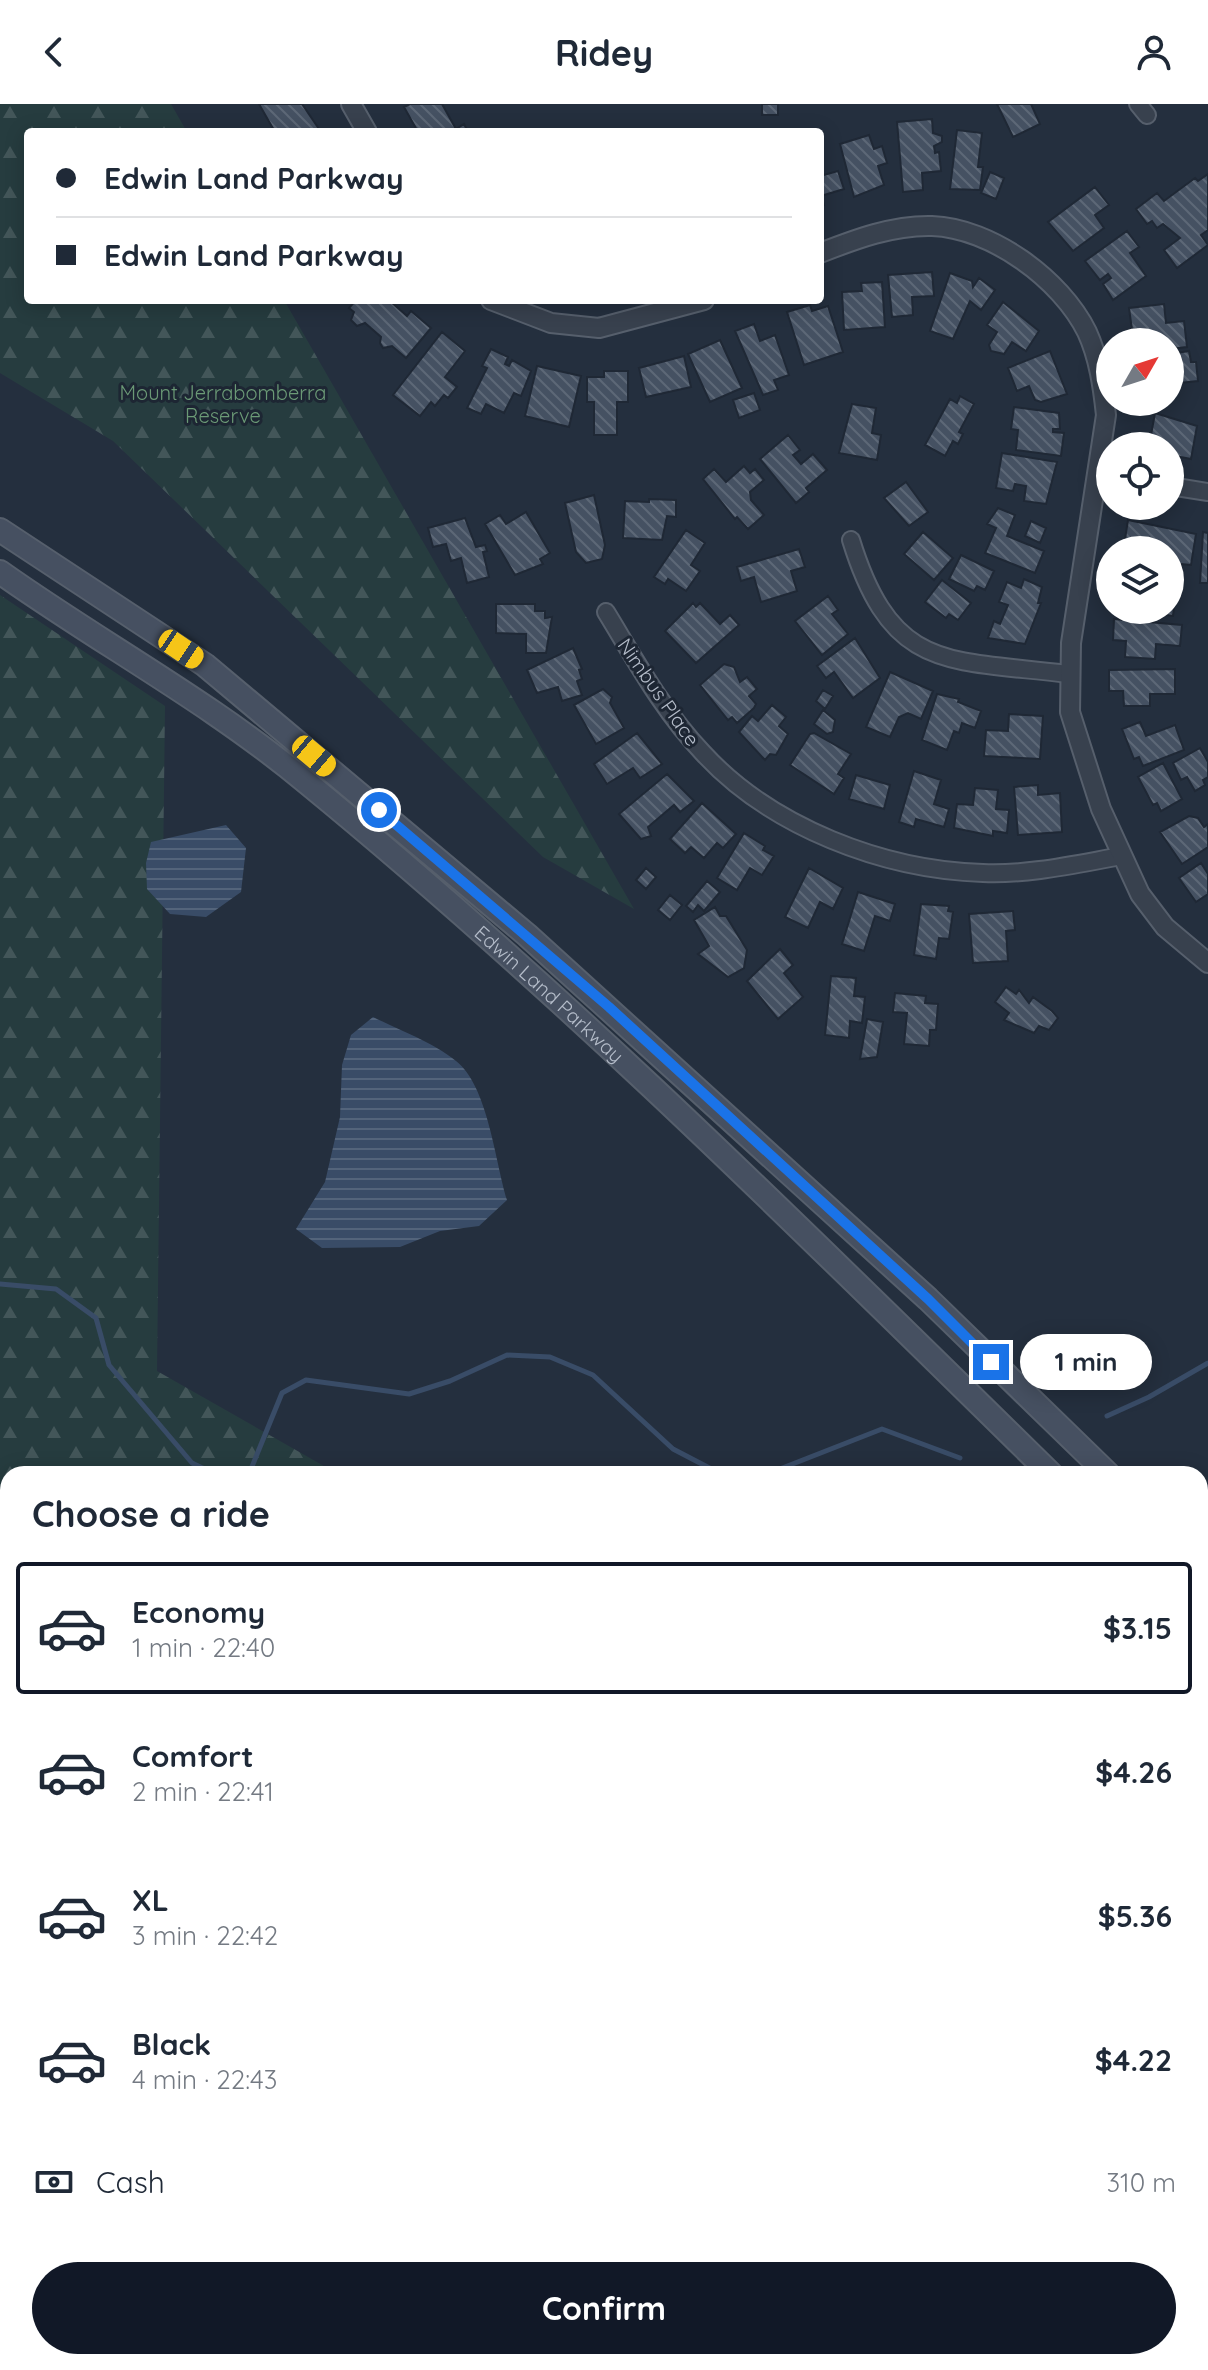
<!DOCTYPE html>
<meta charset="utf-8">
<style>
body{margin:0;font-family:Quicksand,sans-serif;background:#f6f6f7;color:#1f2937;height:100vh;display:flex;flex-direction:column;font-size:30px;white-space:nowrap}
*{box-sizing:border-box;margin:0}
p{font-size:26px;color:#747a83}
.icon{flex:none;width:44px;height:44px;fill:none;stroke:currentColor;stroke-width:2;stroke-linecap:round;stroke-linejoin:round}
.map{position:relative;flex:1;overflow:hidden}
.side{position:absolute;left:0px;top:1362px;width:1208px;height:904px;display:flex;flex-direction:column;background:#fff;border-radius:24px 24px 0 0;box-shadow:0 4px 20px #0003}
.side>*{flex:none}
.guide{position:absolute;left:24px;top:24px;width:800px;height:176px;border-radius:8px;box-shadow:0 4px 20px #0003;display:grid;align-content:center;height:176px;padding:0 32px;background:#fff}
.needle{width:52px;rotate:51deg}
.controls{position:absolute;left:1096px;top:224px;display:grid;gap:16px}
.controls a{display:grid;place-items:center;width:88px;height:88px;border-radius:50%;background:#fff;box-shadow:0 4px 20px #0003;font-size:40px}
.end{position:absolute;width:36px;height:36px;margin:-18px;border:10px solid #1a73e8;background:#fff;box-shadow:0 0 0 4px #fff}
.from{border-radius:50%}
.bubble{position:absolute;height:56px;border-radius:28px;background:#fff;box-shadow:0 4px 20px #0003;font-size:26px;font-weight:700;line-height:56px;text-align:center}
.car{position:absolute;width:24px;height:48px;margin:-24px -12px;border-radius:10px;box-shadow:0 0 6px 2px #0007;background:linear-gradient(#f5c518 24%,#345 0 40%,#f5c518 0 76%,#345 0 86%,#f5c518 0)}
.guide b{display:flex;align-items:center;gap:28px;height:76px;font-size:30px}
.guide b+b{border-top:2px solid #e0e1e3}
.guide i{width:20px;height:20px;background:#1f2937}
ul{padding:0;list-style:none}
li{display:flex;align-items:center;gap:24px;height:132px;margin:0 16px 12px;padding:0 16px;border:4px solid transparent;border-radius:8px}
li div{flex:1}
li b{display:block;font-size:30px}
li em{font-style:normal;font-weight:700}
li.current{border-color:#111827}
li>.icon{width:72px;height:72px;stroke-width:1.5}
h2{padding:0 32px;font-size:36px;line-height:96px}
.pay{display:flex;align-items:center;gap:20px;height:88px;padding:0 32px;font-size:30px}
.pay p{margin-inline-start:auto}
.button{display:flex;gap:16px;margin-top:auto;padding:16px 32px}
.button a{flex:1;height:92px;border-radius:48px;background:#111827;color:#fff;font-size:32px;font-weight:700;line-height:92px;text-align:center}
header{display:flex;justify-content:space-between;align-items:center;height:104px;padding:0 32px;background:#fff;font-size:36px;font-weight:700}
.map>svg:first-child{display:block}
</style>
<header><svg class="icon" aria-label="back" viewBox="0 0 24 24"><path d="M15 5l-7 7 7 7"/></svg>Ridey<svg class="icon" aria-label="person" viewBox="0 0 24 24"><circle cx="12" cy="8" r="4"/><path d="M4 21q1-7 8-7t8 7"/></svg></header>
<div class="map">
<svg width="1208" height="2266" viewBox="0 0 1208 2266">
<defs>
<pattern id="forest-firs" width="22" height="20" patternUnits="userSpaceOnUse" patternTransform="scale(2)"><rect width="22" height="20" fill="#263c3f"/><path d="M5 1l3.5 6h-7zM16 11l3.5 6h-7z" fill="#435659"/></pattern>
<pattern id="water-rules" width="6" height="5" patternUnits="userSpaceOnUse" patternTransform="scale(2)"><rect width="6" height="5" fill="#394c67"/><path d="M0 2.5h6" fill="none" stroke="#53647b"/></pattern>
<pattern id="building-back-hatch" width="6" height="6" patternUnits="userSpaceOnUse" patternTransform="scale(2)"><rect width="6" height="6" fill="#455162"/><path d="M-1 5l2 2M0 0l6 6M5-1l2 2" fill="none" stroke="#5d6877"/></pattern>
</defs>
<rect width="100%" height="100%" fill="#242f3e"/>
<path fill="url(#forest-firs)" d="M0,0h171l16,28h-159v168h256l350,609 -91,-52 -430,-416 -113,-68z
M0,491l165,111 -8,665 181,103h-330v888h870l-9,8h-869z
M1200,2150l8,2v114h-142l4,-8h130z"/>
<path fill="url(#water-rules)" d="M226,721l20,23 -5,44 -35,25 -36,-3 -23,-25 -1,-26 5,-21z
M373,913c26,13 60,25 83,44 32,25 39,100 51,139l-28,26 -39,5 -40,16 -78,1 -26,-19 29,-47 15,-65 2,-52 9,-30z"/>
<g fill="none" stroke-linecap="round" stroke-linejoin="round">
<path stroke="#394c67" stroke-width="5" d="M0,1180l56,5 40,29 13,47 83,98 23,11
M1107,1312l42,-19 59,-34
M249,1370l33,-81 24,-13 103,14 41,-13 57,-26 43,2 43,18 80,74 48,25
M767,1370l115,-45 78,29
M0,1849l8,-6"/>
</g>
<path fill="url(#building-back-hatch)" stroke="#1f2835" stroke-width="2" d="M259,0h43l19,28h-46z
M410,0h32l14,25 8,-5 4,8h-50l-14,-25z
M762,0h16v11h-16z
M997,0h34l9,20 -27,13z
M932,15l1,14 9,3v6l-8,4 1,7 4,-1 2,19 -19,2 1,17 -20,2 -6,-70z
M957,26l25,3 -4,34h5l-3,23 -30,-1z
M869,31l5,14 8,-3 5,17 -9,3 6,19 -30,12 -14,-53z
M838,67l6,18 -23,7 3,9 -4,1v-30z
M990,68l14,6 -8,21 -15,-6z
M1208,70v56l-7,5 7,10 -31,23 -13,-18 16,-12 -17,-14 -6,4 -5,-7 -5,3 -11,-15 21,-16 7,8 31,-23 3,3z
M1095,83l14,18 -14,10 9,13 -31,23 -25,-29z
M1127,127l12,16 -9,6 16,23 -33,24 -10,-16 8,-6 -3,-4 -8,6 -15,-19z
M932,168l2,24 -22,1 1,18 -21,2 -4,-42z
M950,169l22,8 1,6 6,-9 16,12 -14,20 -11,-9 -17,38 -23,-8z
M882,178l3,45 -41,3 -2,-38 20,-1 -1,-8z
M356,196h33l18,16 4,-5 20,17 -25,30 -14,-12 -9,2 -3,-5 1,-6 -16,-14 -8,3 -6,-6 3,-8 -5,-4z
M1003,198l36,29 -13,20 -14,-9 -8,12 -13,-3 -2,-6 8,-13 -10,-7z
M1164,200l2,19 18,-2 3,26 -17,2v-7h-35l1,-13 -4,1 -3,-22z
M810,201l2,6 16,-5 15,46 -39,13 -17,-53z
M754,220l6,17 15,-6 14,40 -15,5 4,10 -15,5 -28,-64z
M442,228l23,19 -20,26 12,10 -9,11 -4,-3 -9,11 -4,-4 -11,14 -27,-21z
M720,236l22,48 -32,14 -22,-48z
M491,245l17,8 -3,7 4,2 3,-6 19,11 -10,25 -7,-3 -10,20 -18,-9 -5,10 -14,-6 20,-40 -5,-2z
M1050,247l17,43 -26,8 -6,-2 -6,-14 -12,5 -9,-23z
M1189,247l2,11h5l2,19 -28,3v-30z
M684,252l7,31 -45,10 -7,-29z
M537,262l44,10 -12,51 -44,-11z
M604,267h24v31h-11v33h-23v-33h-7v-25h17z
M754,289l6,17 -21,8 -6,-18z
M960,292l14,8 -15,28 4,2 -5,10 -5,-3 -8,15 -20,-11 25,-46 7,4z
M852,300l24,4 -4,25 9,2 -4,25 -38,-7z
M1014,303l45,6 1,16h-7v3l11,1 -3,23 -45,-6 2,-20 -7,-1z
M1155,309l42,13 -6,33 -21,-4v-9h-21z
M788,331l12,15 -7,5 8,9 12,-10 14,16 -21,18 3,4 -13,11 -36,-44z
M1002,349l55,9 -11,42 -22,-3 2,-15 -11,-2 -2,7 -17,-3z
M744,362l6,7 5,-4 9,11 -14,12 1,8 13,15 -16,14 -11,-12 -2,2 -32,-40 11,-10 12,13z
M906,378l22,30 -19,14 -25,-28z
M594,391l11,50 -3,14 -16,4 -10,-11 -11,-49z
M649,395l27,1v17l-9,-1 -5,24 -39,-2 2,-37 24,1z
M998,404l17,7 -8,21 37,15 -9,22 -50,-20 11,-25 -9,-4z
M526,408l24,41 -10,6 3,5 -28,11 -30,-51 15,-9 6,9z
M465,414l11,29 9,-2 2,6 -4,1 6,25 -22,6 -6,-25 -10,3 -5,-17 -13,3 -5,-19z
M1128,416l68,14 -5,31 -21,-2v-13h-39l1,-10 -7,-1z
M1031,417l15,7 -6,15 -15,-7z
M686,426l19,13 -14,22 9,6 -14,20 -18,-12 -3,5 -11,-7z
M923,428l30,26 -19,22 -30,-26z
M1203,428l5,1v50h-8z
M799,445l6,18 -14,4 6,20 -36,11 -7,-25 -13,4 -4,-14z
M961,451l33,16 -9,19 -8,-4 -3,5 -25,-12z
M1170,469l8,2 -5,41 -15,-2 1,-4h11z
M1024,475l18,8 -4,16h3l-16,41 -37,-6 6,-17 6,3 8,-19 -9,-3 8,-20 14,6z
M942,476l29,23 -13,17 -9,-6 -3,4 -21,-16z
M828,492l10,14 -6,4 16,20 -26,21 -27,-34z
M693,499l3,4 4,-4 20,21 10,-9 9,10 -43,38 -31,-32z
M496,500h39v7h10v7l7,-1 -6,36h-20v-19l-30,-1z
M1114,515l68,6 -2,21 -24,-2 -1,15 -30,-2 1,-16 -13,-1z
M855,534l25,40 -27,20 -19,-26 -8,6 -9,-12z
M573,544l9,21 -3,1 3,9 -5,2 5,14 -20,6 -4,-14 -21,6 -10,-23z
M724,560l10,3 6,15 7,-5 10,12 -8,7 7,8 -2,4 -17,15 -5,-6 -4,3 -28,-35z
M1175,565v25h-25v12h-26l-1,-15h-14v-21z
M890,568l43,19 -12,28 -13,-6 -9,4 -9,20 -24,-10z
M603,585l9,8 -2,6 14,25 -28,16 -22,-39z
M823,586l10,6 -8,13 -9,-8z
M937,590l22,5 -1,3 23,9 -6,17 -13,-5 -3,10 -5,-2 -7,19 -25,-10z
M772,601l14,12 -7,9 9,8 -12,21 -6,-1 -5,6 -26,-28 13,-16 6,5z
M823,606l12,10 -2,12 -6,2 -13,-10z
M1009,610l34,2 -3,43 -56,-3 2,-26 22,1z
M1140,618l6,14 29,-11 9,25 -41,16 -4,-9 -5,2 -12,-30z
M637,629l25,31 -22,14 -7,-10 -26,16 -13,-20z
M814,629l37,21 -13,20 6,4 -10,16 -44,-29 20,-31z
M1200,644l8,14v15l-5,3 2,5 -10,6 -8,-14 -6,3 -8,-17z
M1163,659l19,36 -21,12 -4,-8 -4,2 -15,-28z
M914,667l27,9 -7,24 15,5 -5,18 -28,-8 -2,8 -15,-5z
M667,670l27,27 -14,11 -6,-7 -26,22 3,9 -10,3 -22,-25z
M856,671l34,10 -6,24 -35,-10z
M1038,681v10l22,-2 2,39 -44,3 -4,-48z
M975,684l23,2 -2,19 13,1 -2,23 -14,-2v5l-39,-8 3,-24 16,1z
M702,699l34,31 -13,14 -6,-5 -13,15 -13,-11 -6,6 -15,-14z
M1189,712l9,2 6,9 4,-3v23l-26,17 -22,-32z
M744,729l21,13 -2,4 11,6 -12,19 -12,-7 -13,22 -20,-12z
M1201,759l7,11v20l-12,8 -17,-24z
M646,764l10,9 -10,12 -10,-9z
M809,764l34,20 -10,21 -13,-7 -12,26 -23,-11z
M707,777l13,11 -16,19 -6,-6 -5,7 -7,-6z
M858,788l37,12 -5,17 -15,-5 -11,35 -22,-7z
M670,791l12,10 -12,15 -12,-10z
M921,800l28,2 -1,5 5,1 -4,27 -10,-1 -3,21 -22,-4z
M715,803l5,9h6l21,34 -3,18 -16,9 -30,-23 11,-8 -15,-26z
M1013,807l2,19 -9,1 2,30 -35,2 -4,-49z
M780,845l13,16 -9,8 19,24 -25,22 -31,-38z
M831,872l25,2 -2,18 11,1 -3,26 -12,-2 -1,17 -24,-3z
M1006,883l10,7 3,-4 10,13 4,-6 19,14 6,7 -9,12 -10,-4 -5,7 -30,-13 5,-7 -14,-11z
M895,889l31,3 -1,7 13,1 -2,26h-6l-1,16 -25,-2 3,-31 -14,-1z
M867,915l16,3 -6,35 -17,2z"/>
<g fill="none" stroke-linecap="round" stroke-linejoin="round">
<g stroke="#565f6c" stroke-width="20">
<path id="minor" d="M1138,0l9,11
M1170,382l38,6
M851,436c41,133 97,119 217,134
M606,508c30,49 57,99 97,141 68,74 180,117 280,120 46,2 93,-9 139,-17"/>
</g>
<g stroke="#565f6c" stroke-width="22">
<path id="tertiary" d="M351,0l16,28
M820,149c36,-14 73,-28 112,-27 59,2 129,53 155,106 12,26 16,55 19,83l-35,228 -1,69 31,97 39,85 25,33 43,36
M491,196l60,23 48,5 105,-28"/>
</g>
<g stroke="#565f6c" stroke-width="26">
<g id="secondary">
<path d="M0,426l205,135 322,270 401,364 180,175"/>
<path id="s1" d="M0,468c100,71 210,130 305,209 263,215 503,455 746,693"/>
<path d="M1200,1445l8,6"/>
<path d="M1200,1493l8,6"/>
<path d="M1200,1861l8,-12"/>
<path d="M1200,1916l8,-10"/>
<path d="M926,2266l5,-8"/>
<path d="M978,2266l4,-8"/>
</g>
</g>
<use href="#minor" stroke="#38414e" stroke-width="16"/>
<use href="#tertiary" stroke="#38414e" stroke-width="18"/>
<use href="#secondary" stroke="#465061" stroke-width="22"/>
</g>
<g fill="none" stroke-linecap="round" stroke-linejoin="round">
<path stroke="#1a73e8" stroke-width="10" d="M379,706l230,197 319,292 63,63"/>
</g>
<g text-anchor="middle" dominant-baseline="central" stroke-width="6" stroke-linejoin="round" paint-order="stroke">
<g font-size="20" fill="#6b9a76" stroke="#1d2633">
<text x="223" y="288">Mount Jerrabomberra<tspan x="223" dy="23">Reserve</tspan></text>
</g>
<g font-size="20" fill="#b4bcc9" stroke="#1d2633">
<text transform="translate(659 588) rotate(55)">Nimbus Place</text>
<text stroke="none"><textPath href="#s1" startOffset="694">Edwin Land Parkway</textPath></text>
</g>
</g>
</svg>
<div class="controls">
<a><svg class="needle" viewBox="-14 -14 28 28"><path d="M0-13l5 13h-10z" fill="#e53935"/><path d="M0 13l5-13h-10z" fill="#747a83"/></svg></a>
<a><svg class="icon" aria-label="locate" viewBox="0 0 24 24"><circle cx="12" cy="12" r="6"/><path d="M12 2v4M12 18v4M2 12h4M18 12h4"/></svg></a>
<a><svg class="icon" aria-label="layers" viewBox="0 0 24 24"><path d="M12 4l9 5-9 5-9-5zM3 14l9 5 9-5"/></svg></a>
</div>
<i class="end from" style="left:379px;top:706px"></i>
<i class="end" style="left:991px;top:1258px"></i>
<div class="bubble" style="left:1020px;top:1230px;width:132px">1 min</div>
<i class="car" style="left:181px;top:545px;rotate:124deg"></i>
<i class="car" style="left:314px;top:652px;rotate:130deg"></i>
<div class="guide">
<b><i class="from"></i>Edwin Land Parkway</b>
<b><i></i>Edwin Land Parkway</b>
</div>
<section class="side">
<h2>Choose a ride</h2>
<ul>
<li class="current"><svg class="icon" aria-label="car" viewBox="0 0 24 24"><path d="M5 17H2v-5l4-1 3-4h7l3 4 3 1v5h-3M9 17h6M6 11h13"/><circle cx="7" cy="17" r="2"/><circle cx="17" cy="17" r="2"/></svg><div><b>Economy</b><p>1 min · 22:40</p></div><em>$3.15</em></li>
<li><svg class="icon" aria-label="car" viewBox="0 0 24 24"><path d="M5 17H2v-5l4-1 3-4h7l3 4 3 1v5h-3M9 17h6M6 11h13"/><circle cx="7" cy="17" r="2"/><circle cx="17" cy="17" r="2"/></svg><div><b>Comfort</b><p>2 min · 22:41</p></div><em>$4.26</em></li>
<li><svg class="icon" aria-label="car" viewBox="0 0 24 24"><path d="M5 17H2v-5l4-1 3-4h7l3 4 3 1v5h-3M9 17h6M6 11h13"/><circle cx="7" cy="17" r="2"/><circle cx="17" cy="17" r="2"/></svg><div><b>XL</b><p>3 min · 22:42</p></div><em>$5.36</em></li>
<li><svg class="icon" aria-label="car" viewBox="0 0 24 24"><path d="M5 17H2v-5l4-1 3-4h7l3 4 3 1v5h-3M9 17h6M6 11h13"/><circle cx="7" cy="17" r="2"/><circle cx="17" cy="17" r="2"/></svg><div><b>Black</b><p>4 min · 22:43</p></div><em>$4.22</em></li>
</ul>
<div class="pay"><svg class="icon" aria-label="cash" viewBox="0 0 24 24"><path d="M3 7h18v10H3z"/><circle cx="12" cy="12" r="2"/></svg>Cash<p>310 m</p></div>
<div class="button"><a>Confirm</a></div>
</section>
</div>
